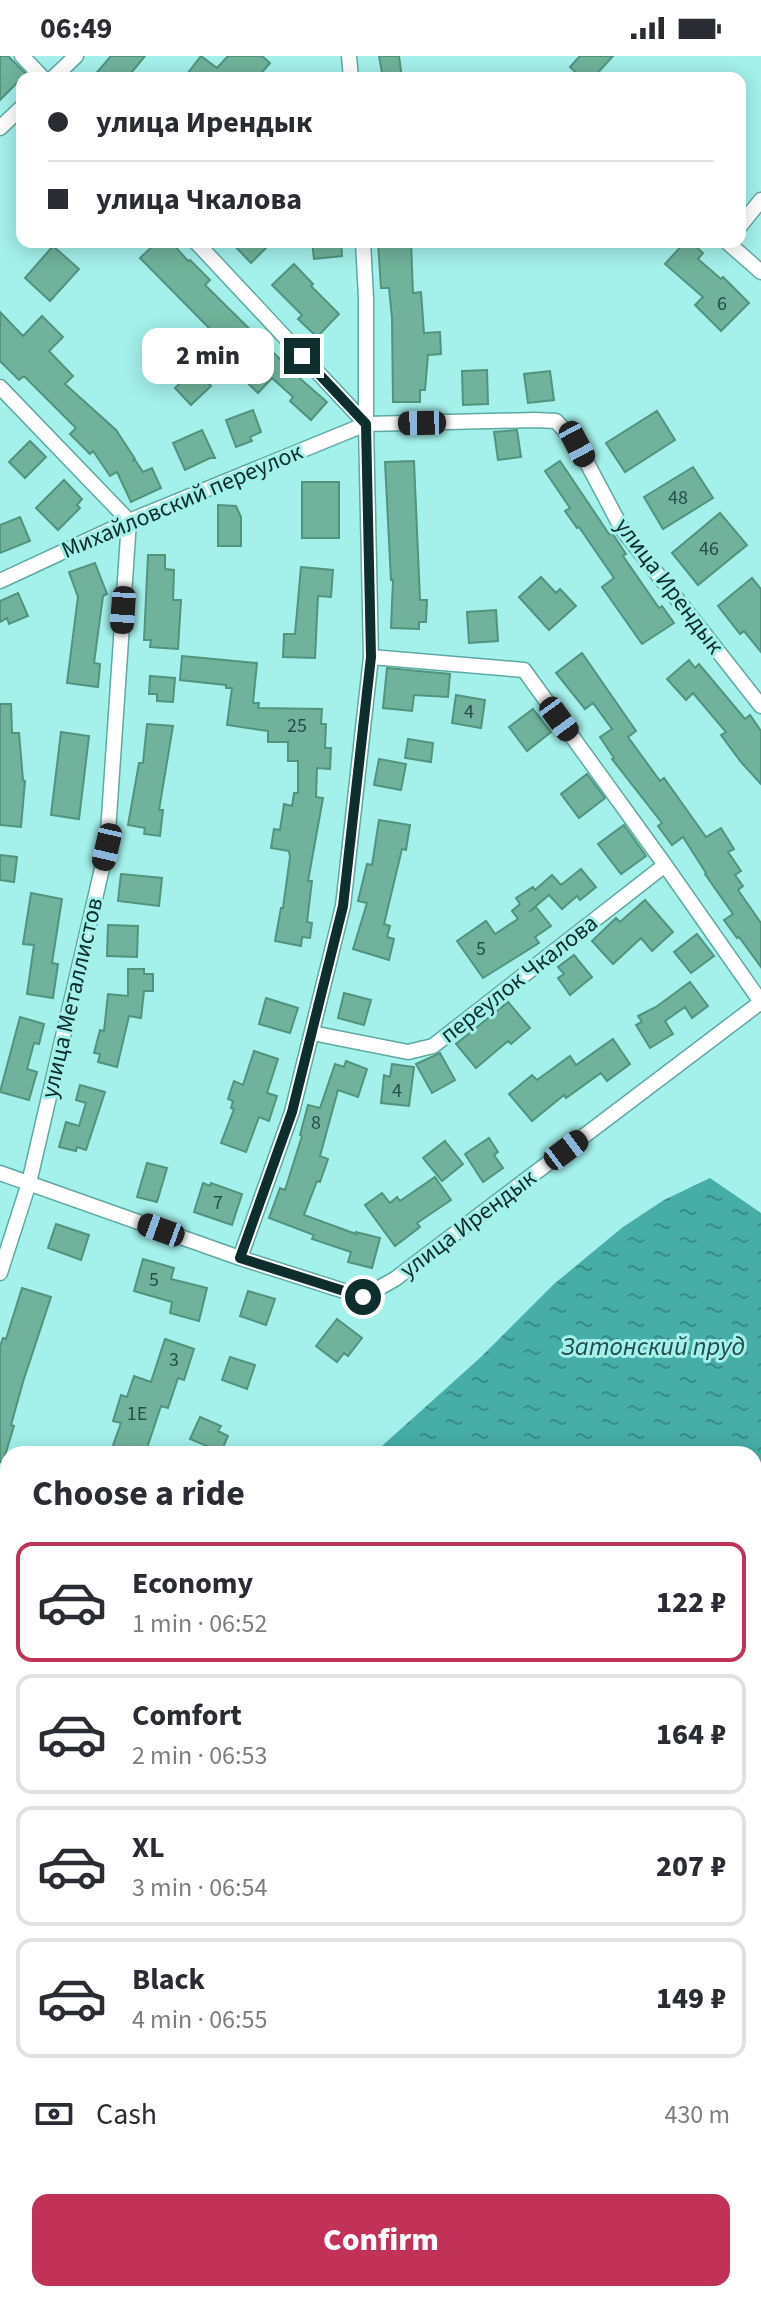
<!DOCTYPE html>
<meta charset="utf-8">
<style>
body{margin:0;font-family:"Source Sans 3",sans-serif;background:#f7f7f7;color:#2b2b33;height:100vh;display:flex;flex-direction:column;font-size:30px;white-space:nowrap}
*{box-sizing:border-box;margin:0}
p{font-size:26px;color:#7c7c81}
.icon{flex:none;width:44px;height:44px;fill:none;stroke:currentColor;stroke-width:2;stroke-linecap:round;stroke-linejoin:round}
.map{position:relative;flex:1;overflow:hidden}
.side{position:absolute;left:0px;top:1390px;width:762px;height:856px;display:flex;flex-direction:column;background:#fff;border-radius:24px 24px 0 0;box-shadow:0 4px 20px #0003}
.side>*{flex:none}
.top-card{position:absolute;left:16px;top:16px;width:730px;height:176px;border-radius:16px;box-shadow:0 4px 20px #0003;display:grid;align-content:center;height:176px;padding:0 32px;background:#fff}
.end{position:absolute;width:36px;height:36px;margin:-18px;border:10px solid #0e2e2d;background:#fff;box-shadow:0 0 0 4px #fff}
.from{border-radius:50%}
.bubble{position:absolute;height:56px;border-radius:16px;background:#fff;box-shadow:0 4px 20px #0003;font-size:26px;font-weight:800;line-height:56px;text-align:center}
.car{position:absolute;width:24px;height:48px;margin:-24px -12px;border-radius:10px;box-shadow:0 0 6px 2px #0007;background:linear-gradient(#222 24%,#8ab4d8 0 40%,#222 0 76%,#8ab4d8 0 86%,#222 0)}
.top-card b{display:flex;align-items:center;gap:28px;height:76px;font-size:30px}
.top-card b+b{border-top:2px solid #e1e1e2}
.top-card i{width:20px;height:20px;background:#2b2b33}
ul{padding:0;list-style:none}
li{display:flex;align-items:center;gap:24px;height:120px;margin:0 16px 12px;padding:0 16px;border:4px solid #e1e1e2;border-radius:16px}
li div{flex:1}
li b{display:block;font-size:30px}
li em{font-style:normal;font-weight:800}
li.on{border-color:#c23258}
li>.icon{width:72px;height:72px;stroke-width:1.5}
h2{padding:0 32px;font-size:36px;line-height:96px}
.pay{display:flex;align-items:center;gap:20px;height:88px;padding:0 32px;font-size:30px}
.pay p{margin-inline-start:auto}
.primary-button{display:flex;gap:16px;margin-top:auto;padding:16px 32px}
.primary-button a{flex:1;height:92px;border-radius:16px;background:#c23258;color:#fff;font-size:32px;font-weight:800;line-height:92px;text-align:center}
.status{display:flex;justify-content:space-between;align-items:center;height:56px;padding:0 40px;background:#fff;direction:ltr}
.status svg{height:22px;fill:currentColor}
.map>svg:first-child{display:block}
</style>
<div class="status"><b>06:49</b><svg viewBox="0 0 49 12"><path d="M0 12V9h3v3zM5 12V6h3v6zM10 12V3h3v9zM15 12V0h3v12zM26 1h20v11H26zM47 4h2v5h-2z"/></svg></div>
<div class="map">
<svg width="761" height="2246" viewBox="0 0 761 2246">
<defs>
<pattern id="forest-firs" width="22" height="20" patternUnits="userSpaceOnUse" patternTransform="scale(2)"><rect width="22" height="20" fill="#b1c89c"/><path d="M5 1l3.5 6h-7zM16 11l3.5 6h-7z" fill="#97ac87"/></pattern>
<pattern id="water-ripples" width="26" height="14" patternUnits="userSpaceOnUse" patternTransform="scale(2)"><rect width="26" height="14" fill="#46ada7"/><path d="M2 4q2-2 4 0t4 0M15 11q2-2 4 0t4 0" fill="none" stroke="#398d88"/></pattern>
</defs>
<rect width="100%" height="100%" fill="#a4f0eb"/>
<path fill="url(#forest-firs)" d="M761,1839v114l-7,6v-114z
M470,2238h137l-4,8h-136z"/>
<path fill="url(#water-ripples)" d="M710,1122l51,35v664l-7,6v-429h-381l108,-97 73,-73 69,-57 41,-27z
M8,1838v269l-8,2v-251z
M224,2238h203l-5,8h-207z"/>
<path fill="#70b29b" stroke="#51937d" stroke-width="2" d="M0,0h8l18,18 -26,26z
M111,0h34l-18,22h-35z
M201,0l16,12 11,-12h34l8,7 -13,15h-73z
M379,0h20l3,22h-19z
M580,0h33l-20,22h-11l-12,-11z
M157,186h14l17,19 2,-1 20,20 -5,5 91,90 31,27 -16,18 -21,-19 3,-4 -21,-19 -14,15 -23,-22 11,-11 -32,-29 -1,1 -73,-74z
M231,186h41l-21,21z
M312,186h29l1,14 -28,3z
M378,186h33l2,51 8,-1 3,41 16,-1 1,22 -13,1 -3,35h-5v12h-27l-1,-84 -3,-30h-8z
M685,186h6l12,11 -5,6 23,20 2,-2 26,26 -28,28 -26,-26 8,-8 -38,-33z
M53,190l26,23 -29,32 -25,-23z
M294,208l19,20 -2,2 28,28 -22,23 -19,-18 4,-4 -30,-30z
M0,256l23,24 19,-20 21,21 -14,14 24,25 -8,8 51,46 19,29 -3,2 3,-1 8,12 9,-4 9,20 -30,14 -14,-30 -7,4 -17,-25 -3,3 -20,-20 6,-6 -52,-52 -5,4 -19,-19z
M195,313l16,17 -20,19 -16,-17z
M487,314l1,34 -25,1 -1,-34z
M550,315l4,29 -26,3 -4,-29z
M253,354l8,22 -11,5 2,4 -16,6 -10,-27z
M657,355l18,29 -50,32 -19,-29z
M202,374l13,28h-5l-25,12 -12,-27z
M517,374l4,27 -23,3 -4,-28z
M30,385l16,16 -21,21 -16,-16z
M414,405l6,139h7l-1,22h-7v7l-28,-1 2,-48h-2l-6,-118z
M560,405l49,73 3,-1 14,21 -3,2 36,52 3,-2 12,17 -32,21 -40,-57 12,-9 -35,-51 -2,1 -12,-17 5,-3 -25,-37z
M693,411l20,31 -50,31 -19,-32z
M64,424l18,19 -5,6 3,3 -22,22 -22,-22z
M302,426h37v56h-37z
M218,449l18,1 5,11v29h-23z
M720,457l27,32 -49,40 -26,-32z
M20,461l10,24 -30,12v-28z
M148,499h17v14l9,1 -1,30h8l-3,49 -28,-2 1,-7h-7z
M95,507l12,31 -4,2 -9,67 6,1 -2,23 -31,-4 11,-86 -9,-25z
M301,511l32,3 -2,27 -13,-1 -3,62 -32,-1 1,-23h11z
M541,521l15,16 4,-4 16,17 -27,24 -30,-33z
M752,522l9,11v63l-17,-21 -4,3 -22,-28z
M18,537l10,23 -19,8 -2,-6 -7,4v-21z
M496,554l2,31 -29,2 -2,-31z
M582,597l54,78 -8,6 32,44 4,-3 42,59 15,-9 13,21 -6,3 13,19 -6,4 8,11 -5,4 23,33v44l-22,-30 -2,1 -13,-18 9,-6 -28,-40 1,-1 -23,-36 -11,8 -14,-19 4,-3 -50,-64 2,-1 -14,-21 12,-8 -19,-26 -8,6 -29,-36z
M182,600l75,7 -4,40h6l-1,5 64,1 -1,15h5l-1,24h6l-1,21 -13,-1 -1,29 7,1 -15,83h4l-5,41 5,1 -2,15 -8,-1 -1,9 -26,-5 6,-33h2l7,-51 -1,-6 -18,-3 3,-19 6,1 4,-26 8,2 2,-13h4v-32h-10v-19h-20v-11l-41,-6 5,-37h-6v-3l-46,-5z
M689,604l6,8 4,-4 46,55 5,-4 11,16v53l-20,-22 -20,-27 5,-3 -33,-39 -7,7 -19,-21z
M387,612l63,6 -2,23 -34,-2 -2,16 -29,-3z
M150,620l25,2 -2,24 -16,-1v-7h-8z
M456,639l29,5 -4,28 -29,-5z
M0,648h11l1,29h7l4,47 2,1 -4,46 -21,-2z
M533,653l18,23 -24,19 -18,-24z
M147,668l26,2 -14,84h4l-3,26 -16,-2 1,-6 -17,-3 11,-62h4z
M61,676l28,4 -10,83 -28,-4z
M408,683l25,4 -2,19 -26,-4z
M379,703l27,5 -5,26 -27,-5z
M587,718l18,24 -26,20 -18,-24z
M379,764l31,5 -4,25 -4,-1 -18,75 6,2 -3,11 7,2 -5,21 -36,-11 14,-46 -9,-2 9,-37 5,1z
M624,769l22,31 -25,18 -23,-30z
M0,799l17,2 -3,25 -14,-2z
M581,813l15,18 -16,13 -3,-4 -15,13 -13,-14 -20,17 7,-5 15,19 -16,11 4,6 -56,35 -26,-37 29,-20 9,13 23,-15 -6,-8 8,-7 -4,-6 17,-11 2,3 17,-15 9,10z
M121,818l41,4 -3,28 -41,-5z
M31,837l31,6 -10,64 6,1 -5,34 -26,-4 7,-49 -11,-1z
M645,844l28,32 -21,19 -11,-13 -28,26 -21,-23 24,-23 4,4z
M108,869l30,1 -1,31 -30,-1z
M697,878l17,22 -23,17 -17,-21z
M574,899l18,22 -22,18 -12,-17 6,-4 -6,-7z
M128,913h16v5h9v17h-9l-3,27 -12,-2 -12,51 -19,-5 2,-8 -6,-1 6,-23 4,1 4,-37 20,2z
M690,926l18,24 -16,12 -7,-11 -20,14 8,13 -23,14 -14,-23 6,-3 -4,-6 18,-9z
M344,937l27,7 -7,25 -26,-7z
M266,942l32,10 -8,25 -31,-9z
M508,946l22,26 -19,16 -3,-3 -32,27 -20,-24z
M20,961l24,7 -5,20 -5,-1 -7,26 10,3 -8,28 -29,-8z
M613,983l17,25 -23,17 -6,-8 -35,25 -2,-3 -32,26 -23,-27 23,-19 5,5 33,-24 6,9z
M254,995l24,8 -11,34 10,3 -8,25 -10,-4 -13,35 -25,-9 13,-34 -3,-1 2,-7 -5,-2 6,-18 9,4z
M440,997l15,27 -23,13 -16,-29z
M346,1005l21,8 -9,28 -20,-7 -18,66 8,3 -8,23 -3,-1 -13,34 52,19v-2l24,6 -8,30 -24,-6 3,-10 -39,-13 2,-4 -45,-17 11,-30 5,2 17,-54 -2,-1 8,-30 12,3 15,-44 9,3z
M392,1008l22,3 -5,39 -28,-3 3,-28 6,2z
M80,1029l25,7 -19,58 -9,-3 -1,4 -17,-4 7,-25 13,4 7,-23 -10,-3z
M489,1082l9,14 -4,3 9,13 -20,14 -18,-28z
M445,1085l18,23 -21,17 -19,-23z
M147,1107l20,5 -10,34 -20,-5z
M435,1121l16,23 -34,23 3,4 -25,19 -30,-41 17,-12 8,10 7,-6 3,4z
M203,1127l7,3 1,-3 31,11 -10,31 -38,-13z
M56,1168l33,11 -8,25 -33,-12z
M143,1203l31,9 -3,11 36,9 -8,33 -29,-8 2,-11 -38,-11z
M22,1232l29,9 -28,85 -12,43 3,1 -11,36h-3v-116l3,-8 3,1z
M248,1235l27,8 -9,26 -26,-9z
M337,1263l25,19 -14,18 -4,-3 -7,9 -21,-16z
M165,1283l29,10 -10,31 -6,-2 -10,30 -7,-2 -16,48h-35l11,-31 -8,-2 8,-26 6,2 7,-21 17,6z
M230,1301l25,8 -8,24 -25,-9z
M200,1361l21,9 -3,5 10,5 -7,16 -31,-13z"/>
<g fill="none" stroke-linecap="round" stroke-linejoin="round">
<g stroke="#5ea9a4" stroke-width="17">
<path id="street" d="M22,0l21,22
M349,0l2,22
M53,22l23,-22
M0,72l22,-21
M740,170l21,-26
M196,186l170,182 5,233 -28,249 -51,206 -52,146
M363,186l3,56v126
M727,186l34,30
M0,331l129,134 -22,326 -78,336 -29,90
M0,525l129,-60 237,-97 169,-4 21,1 21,23 45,85 139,177
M371,601l153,13 141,195 96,137
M312,977l96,19 25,-6 232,-181
M0,1117l240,85 123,39 32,-18 366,-277
M754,2012l7,3
M603,2246l3,-8"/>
</g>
<use href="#street" stroke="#fff" stroke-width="14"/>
</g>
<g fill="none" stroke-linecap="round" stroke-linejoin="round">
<path stroke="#0e2e2d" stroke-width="10" d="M302,300l64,68 5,233 -28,249 -51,206 -52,146 123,39"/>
</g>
<g text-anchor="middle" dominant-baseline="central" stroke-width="6" stroke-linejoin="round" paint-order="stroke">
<g font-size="20" fill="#264f48">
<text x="722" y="248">6</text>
<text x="678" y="442">48</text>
<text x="709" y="493">46</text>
<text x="469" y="656">4</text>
<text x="297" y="670">25</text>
<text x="481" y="893">5</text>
<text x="397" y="1035">4</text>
<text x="316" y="1067">8</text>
<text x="218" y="1147">7</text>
<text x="154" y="1224">5</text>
<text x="174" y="1304">3</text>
<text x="137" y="1358">1Е</text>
</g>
<g font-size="24" fill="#0e2e2d" stroke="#a4f0eb">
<text transform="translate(182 445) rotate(-23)">Михайловский переулок</text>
<text transform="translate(669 530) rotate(53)">улица Ирендык</text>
<text transform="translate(519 923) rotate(-38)">переулок Чкалова</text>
<text transform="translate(72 942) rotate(-77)">улица Металлистов</text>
<text transform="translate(468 1168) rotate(-37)">улица Ирендык</text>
</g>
<g font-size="26" font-style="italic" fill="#204d4b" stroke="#a4f0eb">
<text x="653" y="1290">Затонский пруд</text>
</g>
</g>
</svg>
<i class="end from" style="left:363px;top:1241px"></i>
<i class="end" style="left:302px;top:300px"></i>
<div class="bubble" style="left:142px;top:272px;width:132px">2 min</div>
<i class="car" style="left:422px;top:367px;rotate:269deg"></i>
<i class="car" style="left:577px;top:388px;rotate:152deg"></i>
<i class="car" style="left:123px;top:554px;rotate:184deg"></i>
<i class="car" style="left:559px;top:663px;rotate:144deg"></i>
<i class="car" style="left:107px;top:791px;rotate:193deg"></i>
<i class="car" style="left:566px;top:1094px;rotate:53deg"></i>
<i class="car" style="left:161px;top:1174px;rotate:290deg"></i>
<div class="top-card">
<b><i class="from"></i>улица Ирендык</b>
<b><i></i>улица Чкалова</b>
</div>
<section class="side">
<h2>Choose a ride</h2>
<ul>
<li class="on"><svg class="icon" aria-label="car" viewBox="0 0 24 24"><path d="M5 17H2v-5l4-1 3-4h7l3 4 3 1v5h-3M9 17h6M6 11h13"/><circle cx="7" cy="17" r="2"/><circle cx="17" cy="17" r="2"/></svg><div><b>Economy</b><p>1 min · 06:52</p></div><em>122 ₽</em></li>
<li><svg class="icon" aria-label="car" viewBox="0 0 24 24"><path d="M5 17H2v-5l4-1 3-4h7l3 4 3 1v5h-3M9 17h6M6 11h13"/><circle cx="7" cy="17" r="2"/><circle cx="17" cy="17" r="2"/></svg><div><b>Comfort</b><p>2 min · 06:53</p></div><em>164 ₽</em></li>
<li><svg class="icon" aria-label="car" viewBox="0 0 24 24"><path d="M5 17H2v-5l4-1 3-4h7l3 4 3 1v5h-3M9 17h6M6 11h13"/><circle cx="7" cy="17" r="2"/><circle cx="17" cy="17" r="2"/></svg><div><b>XL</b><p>3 min · 06:54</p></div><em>207 ₽</em></li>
<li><svg class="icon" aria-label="car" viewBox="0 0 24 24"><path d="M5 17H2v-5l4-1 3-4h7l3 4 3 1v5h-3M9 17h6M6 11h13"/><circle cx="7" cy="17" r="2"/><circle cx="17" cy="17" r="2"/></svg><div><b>Black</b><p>4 min · 06:55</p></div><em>149 ₽</em></li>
</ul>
<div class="pay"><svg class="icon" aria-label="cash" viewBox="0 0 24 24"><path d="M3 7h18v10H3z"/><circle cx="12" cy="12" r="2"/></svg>Cash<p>430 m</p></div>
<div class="primary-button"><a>Confirm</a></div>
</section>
</div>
